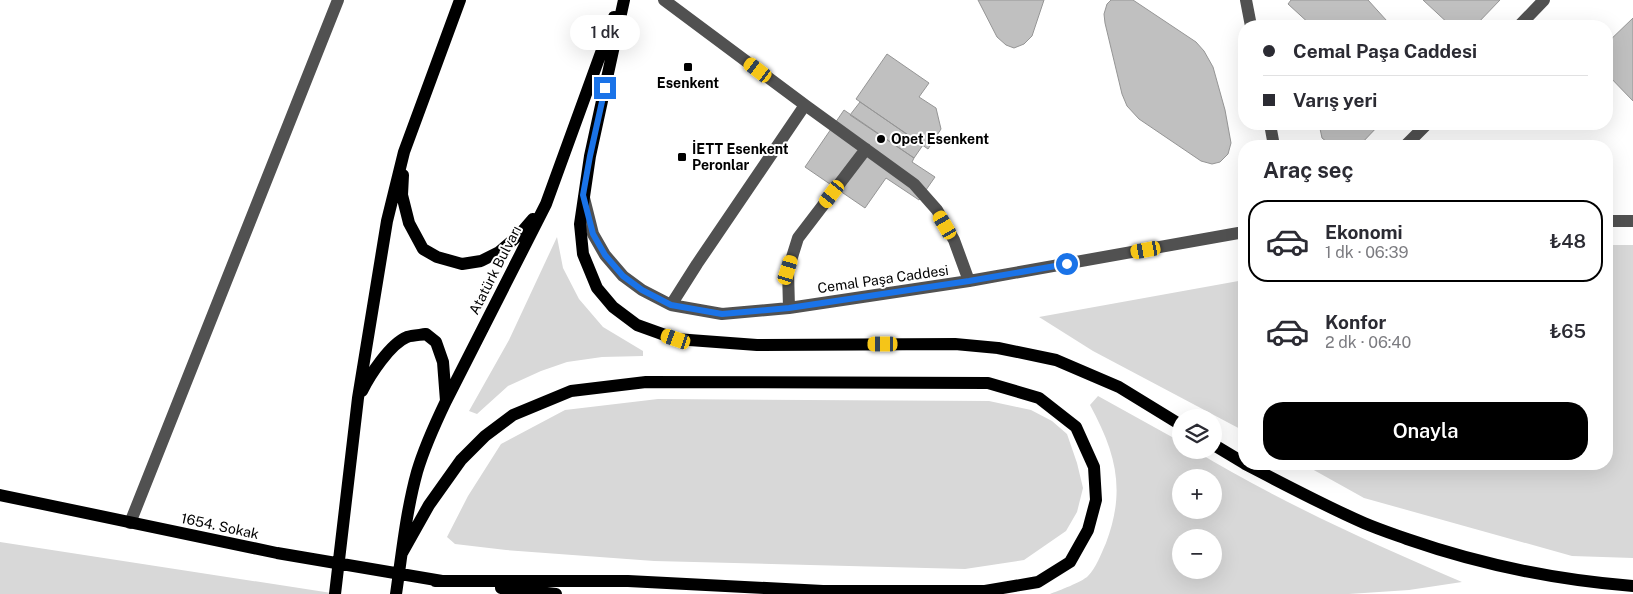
<!DOCTYPE html>
<html lang="tr">
<meta charset="utf-8">
<style>
body{margin:0;font-family:"Public Sans",sans-serif;background:#f7f7f7;color:#2b2b33;height:100vh;display:flex;flex-direction:column;font-size:19px;white-space:nowrap}
*{box-sizing:border-box;margin:0}
p{font-size:16px;color:#7c7c81}
.icon{flex:none;width:28px;height:28px;fill:none;stroke:currentColor;stroke-width:2;stroke-linecap:round;stroke-linejoin:round}
.map{position:relative;flex:1;overflow:hidden}
.drawer{position:absolute;left:1238px;top:140px;width:375px;height:330px;display:flex;flex-direction:column;background:#fff;border-radius:20px;box-shadow:0 5px 20px #0002}
.drawer>*{flex:none}
.hud{position:absolute;left:1238px;top:20px;width:375px;height:110px;border-radius:20px;box-shadow:0 5px 20px #0002;display:grid;align-content:center;height:110px;padding:0 25px;background:#fff}
.controls{position:absolute;left:1172px;top:409px;display:grid;gap:10px}
.controls a{display:grid;place-items:center;width:50px;height:50px;border-radius:50%;background:#fff;box-shadow:0 5px 20px #0002;font-size:25px}
.end{position:absolute;width:22px;height:22px;margin:-11px;border:6px solid #1a73e8;background:#fff;box-shadow:0 0 0 2px #fff}
.from{border-radius:50%}
.bubble{position:absolute;height:35px;border-radius:18px;background:#fff;box-shadow:0 5px 20px #0002;font-size:16px;font-weight:600;line-height:35px;text-align:center}
.car{position:absolute;width:15px;height:30px;margin:-15px -8px;border-radius:6px;box-shadow:0 0 4px 1px #0007;background:linear-gradient(#f5c518 24%,#345 0 40%,#f5c518 0 76%,#345 0 86%,#f5c518 0)}
.hud b{display:flex;align-items:center;gap:18px;height:48px;font-size:19px}
.hud b+b{border-top:1px solid #e1e1e2}
.hud i{width:12px;height:12px;background:#2b2b33}
ul{padding:0;list-style:none}
li{display:flex;align-items:center;gap:15px;height:82px;margin:0 10px 8px;padding:0 15px;border:2px solid transparent;border-radius:20px}
li div{flex:1}
li b{display:block;font-size:19px}
li em{font-style:normal;font-weight:600}
li.on{border-color:#000}
li>.icon{width:45px;height:45px;stroke-width:1.5}
h2{padding:0 25px;font-size:22px;line-height:60px}
.action{display:flex;gap:10px;margin-top:auto;padding:10px 25px}
.action a{flex:1;height:58px;border-radius:20px;background:#000;color:#fff;font-size:20px;font-weight:600;line-height:58px;text-align:center}
.map>svg:first-child{display:block}
</style>
<div class="map">
<svg width="1633" height="594" viewBox="0 0 1633 594">
<rect width="100%" height="100%" fill="#fff"/>
<path fill="#d8d8d8" fill-rule="evenodd" d="M557,237l6,31 16,31 24,28 40,24v5l-41,1 -35,5 -26,9 -33,15 -31,28 -8,-3 40,-71z
M1606,245h27v313l-61,-2 -208,-58 -61,-34h303z
M1244,280v151l-151,-80 -54,-34z
M1098,396l83,46v8h13c86,52 177,93 268,132l-53,8 -60,4h-299c8,-3 32,-12 38,-18 8,-8 13,-22 18,-33 20,-53 10,-90 -16,-138zM1181,478h33v32h-33zM1181,538h33v32h-33z
M658,399l331,2 42,9 21,11 15,13 10,29 6,25 -6,24 -11,19 -42,29 -59,9 -311,-8 -148,-11 -51,-6 -8,-7 21,-41 33,-52 64,-34z
M0,542l338,52h-338z"/>
<path fill="#c0c0c0" stroke="#959595" d="M978,0h66l-12,36 -8,8 -10,4 -8,-3 -9,-8z
M1111,0h22l63,42 8,9 9,16 12,43 6,33 -3,11 -8,8 -8,2 -11,-3 -62,-42 -12,-13 -5,-12 -17,-71 -1,-9 3,-10z
M1291,0h77l19,21 -4,5h-71l-24,-22z
M1423,0h77l-25,26h-24z
M1633,18v83l-27,-28v-29z
M887,54l42,29 -10,14 17,11 5,21 -13,20 -72,-50z
M860,102l63,43 -9,13 -64,-43z
M844,110l70,48 -2,4 23,15 -16,23 -33,-22 -21,30 -60,-41z
M1319,124h61l-21,22h-27l-10,-8z"/>
<g fill="none" stroke-linecap="round" stroke-linejoin="round">
<path stroke="#515151" stroke-width="12" d="M664,0l141,105 -108,159 -26,41
M1246,0l5,26
M1519,26l25,-26
M805,105l109,79 23,26 17,30 15,41
M1270,124l4,22
M1405,146l22,-22
M584,198l9,36 12,21 18,21 19,14 29,15 51,9 67,-6 180,-27 275,-49
M1606,221h27
M789,308l-1,-38 10,-32 68,-89
M130,523l208,-523"/>
<path stroke="#000" stroke-width="12" d="M624,0l-34,156 -10,68 3,30 14,34 16,19 24,18 39,14 81,6 198,-1 43,4 58,12 63,27 62,38
M403,175l-1,20 7,28 14,26 14,8 25,7 19,-3 18,-9 21,-18 13,-15
M362,391c8,-16 28,-47 45,-54 6,-2 14,-2 19,-3l10,8 7,20 3,39
M1214,445l30,18
M1245,464c39,20 78,41 119,59 14,6 29,11 43,16 72,25 149,41 226,47
M0,495l277,58 165,28
M402,553l27,-48 32,-45 24,-24 28,-21 58,-24 75,-9 342,1 51,15 37,29 18,40 2,33 -8,30 -18,32 -32,20 -53,9h-162l-195,-10h-193
M501,588l55,6
M335,594l23,-196 29,-177 17,-69 56,-152
M396,594c6,-41 10,-82 21,-122 7,-24 18,-48 29,-71l100,-197 68,-187"/>
</g>
<g fill="none" stroke-linecap="round" stroke-linejoin="round">
<path stroke="#1a73e8" stroke-width="6" d="M605,88l-15,68 -7,39 10,39 12,21 18,21 19,14 29,15 51,9 67,-6 180,-27 98,-17"/>
</g>
<g fill="#000" stroke="#fff" stroke-width="2">
<rect x="683" y="62" width="10" height="10" rx="2.5"/>
<circle cx="881" cy="139" r="5"/>
<rect x="677" y="152" width="10" height="10" rx="2.5"/>
</g>
<g text-anchor="middle" dominant-baseline="central" stroke-width="4" stroke-linejoin="round" paint-order="stroke">
<g font-size="14" font-weight="bold" fill="#000" stroke="#fff" text-anchor="start">
<text x="688" y="83" text-anchor="middle">Esenkent</text>
<text x="891" y="139">Opet Esenkent</text>
<text x="692" y="149">İETT Esenkent<tspan x="692" dy="16">Peronlar</tspan></text>
</g>
<g font-size="14" fill="#000" stroke="#fff">
<text transform="translate(495 270) rotate(-63)">Atatürk Bulvarı</text>
<text transform="translate(883 279) rotate(-8)">Cemal Paşa Caddesi</text>
<text transform="translate(220 526) rotate(12)">1654. Sokak</text>
</g>
</g>
</svg>
<div class="controls">
<a><svg class="icon" aria-label="layers" viewBox="0 0 24 24"><path d="M12 4l9 5-9 5-9-5zM3 14l9 5 9-5"/></svg></a>
<a>+</a>
<a>−</a>
</div>
<i class="end from" style="left:1067px;top:264px"></i>
<i class="end" style="left:605px;top:88px"></i>
<div class="bubble" style="left:570px;top:15px;width:70px">1 dk</div>
<i class="car" style="left:758px;top:70px;rotate:307deg"></i>
<i class="car" style="left:832px;top:194px;rotate:217deg"></i>
<i class="car" style="left:945px;top:225px;rotate:330deg"></i>
<i class="car" style="left:1146px;top:250px;rotate:260deg"></i>
<i class="car" style="left:788px;top:270px;rotate:17deg"></i>
<i class="car" style="left:676px;top:339px;rotate:289deg"></i>
<i class="car" style="left:883px;top:344px;rotate:270deg"></i>
<div class="hud">
<b><i class="from"></i>Cemal Paşa Caddesi</b>
<b><i></i>Varış yeri</b>
</div>
<section class="drawer">
<h2>Araç seç</h2>
<ul>
<li class="on"><svg class="icon" aria-label="car" viewBox="0 0 24 24"><path d="M5 17H2v-5l4-1 3-4h7l3 4 3 1v5h-3M9 17h6M6 11h13"/><circle cx="7" cy="17" r="2"/><circle cx="17" cy="17" r="2"/></svg><div><b>Ekonomi</b><p>1 dk · 06:39</p></div><em>₺48</em></li>
<li><svg class="icon" aria-label="car" viewBox="0 0 24 24"><path d="M5 17H2v-5l4-1 3-4h7l3 4 3 1v5h-3M9 17h6M6 11h13"/><circle cx="7" cy="17" r="2"/><circle cx="17" cy="17" r="2"/></svg><div><b>Konfor</b><p>2 dk · 06:40</p></div><em>₺65</em></li>
</ul>
<div class="action"><a>Onayla</a></div>
</section>
</div>
